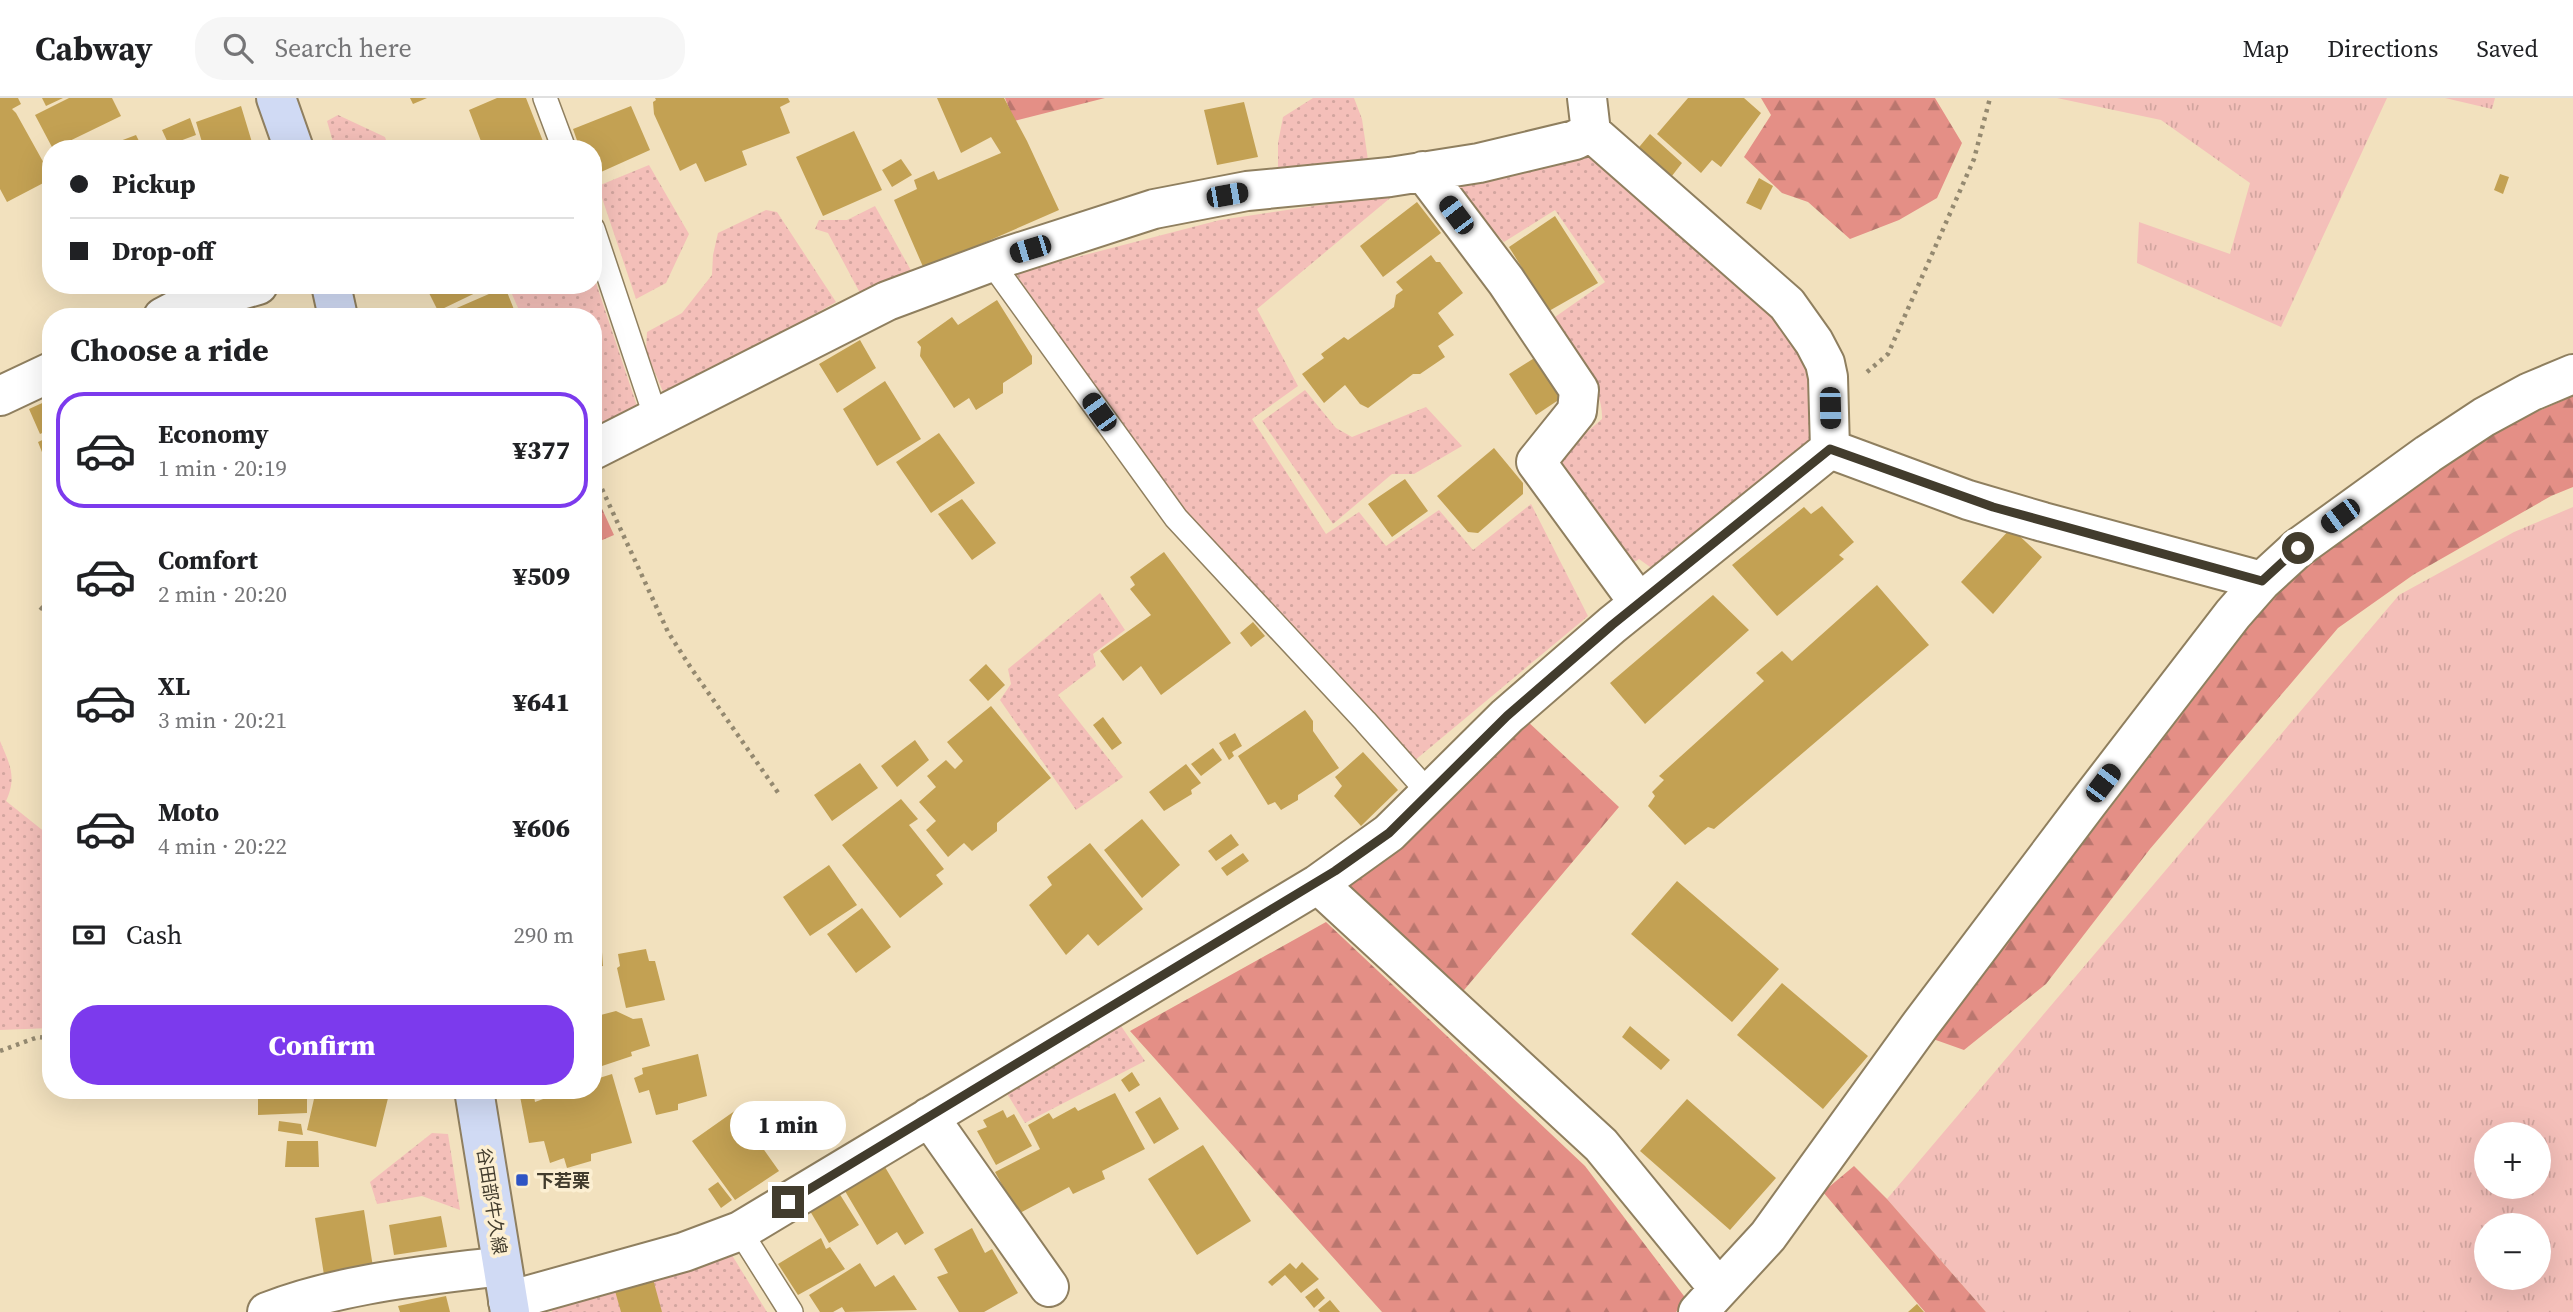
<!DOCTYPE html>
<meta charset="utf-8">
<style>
body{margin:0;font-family:"Source Serif 4","Noto Sans JP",serif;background:#f6f6f6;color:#202124;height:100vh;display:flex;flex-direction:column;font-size:26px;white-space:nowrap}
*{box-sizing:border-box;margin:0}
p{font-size:23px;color:#757577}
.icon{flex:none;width:38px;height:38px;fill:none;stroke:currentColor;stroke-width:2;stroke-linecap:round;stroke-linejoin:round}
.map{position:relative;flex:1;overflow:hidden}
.details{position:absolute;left:42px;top:210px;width:560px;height:791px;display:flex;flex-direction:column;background:#fff;border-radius:28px;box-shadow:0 7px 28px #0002}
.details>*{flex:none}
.top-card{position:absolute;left:42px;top:42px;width:560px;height:154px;border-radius:28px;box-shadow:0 7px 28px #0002;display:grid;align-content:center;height:154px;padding:0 28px;background:#fff}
.buttons{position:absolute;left:2474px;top:1024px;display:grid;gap:14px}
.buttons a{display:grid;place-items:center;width:77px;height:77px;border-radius:50%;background:#fff;box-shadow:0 7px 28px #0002;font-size:35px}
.end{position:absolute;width:32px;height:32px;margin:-16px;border:9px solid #423c2d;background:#fff;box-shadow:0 0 0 4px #fff}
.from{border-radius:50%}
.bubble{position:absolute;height:49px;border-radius:24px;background:#fff;box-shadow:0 7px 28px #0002;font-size:23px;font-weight:800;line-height:49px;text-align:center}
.car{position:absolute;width:21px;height:42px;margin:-21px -10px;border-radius:9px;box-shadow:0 0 5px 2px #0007;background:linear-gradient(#222 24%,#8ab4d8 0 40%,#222 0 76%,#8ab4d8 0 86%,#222 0)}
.top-card b{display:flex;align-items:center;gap:24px;height:66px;font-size:26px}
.top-card b+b{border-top:2px solid #e0e0e0}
.top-card i{width:18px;height:18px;background:#202124}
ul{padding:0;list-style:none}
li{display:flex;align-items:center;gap:21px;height:116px;margin:0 14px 10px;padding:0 14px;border:4px solid transparent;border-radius:28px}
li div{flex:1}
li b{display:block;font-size:26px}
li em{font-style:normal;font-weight:800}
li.selected{border-color:#7c3aed}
li>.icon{width:63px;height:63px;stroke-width:1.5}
h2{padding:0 28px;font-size:32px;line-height:84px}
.pay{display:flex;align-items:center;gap:18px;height:77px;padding:0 28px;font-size:26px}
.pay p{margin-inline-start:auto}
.action{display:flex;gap:14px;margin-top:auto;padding:14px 28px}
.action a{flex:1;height:80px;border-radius:28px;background:#7c3aed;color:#fff;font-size:28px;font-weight:800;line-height:80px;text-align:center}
header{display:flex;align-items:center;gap:42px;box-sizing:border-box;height:98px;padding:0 35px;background:#fff;border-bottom:2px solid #e0e0e0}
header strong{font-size:33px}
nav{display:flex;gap:38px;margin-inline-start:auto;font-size:24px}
.search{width:490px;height:63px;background:#f6f6f6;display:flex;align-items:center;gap:18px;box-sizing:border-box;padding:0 24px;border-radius:28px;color:#757577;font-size:26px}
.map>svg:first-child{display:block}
</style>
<header>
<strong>Cabway</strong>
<div class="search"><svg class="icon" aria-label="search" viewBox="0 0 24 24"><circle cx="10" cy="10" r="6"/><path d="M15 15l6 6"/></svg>Search here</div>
<nav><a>Map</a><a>Directions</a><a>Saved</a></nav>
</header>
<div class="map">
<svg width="2573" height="1214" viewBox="0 0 2573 1214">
<defs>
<pattern id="grass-tufts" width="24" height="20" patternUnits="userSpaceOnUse" patternTransform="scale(1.75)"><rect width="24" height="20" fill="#f4bfb9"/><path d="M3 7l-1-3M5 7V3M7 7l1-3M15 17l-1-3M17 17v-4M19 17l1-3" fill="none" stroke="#d2a59f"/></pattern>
<pattern id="forest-firs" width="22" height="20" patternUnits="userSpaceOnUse" patternTransform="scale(1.75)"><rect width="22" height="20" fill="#e48f86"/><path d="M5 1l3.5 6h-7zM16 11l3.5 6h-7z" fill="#ba766e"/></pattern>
<pattern id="garden-dots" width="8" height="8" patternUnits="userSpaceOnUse" patternTransform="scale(1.75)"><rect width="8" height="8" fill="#f4bfb9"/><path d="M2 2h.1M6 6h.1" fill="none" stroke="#d2a59f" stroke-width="1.8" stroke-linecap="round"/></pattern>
</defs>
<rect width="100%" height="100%" fill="#f2e1be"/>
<path fill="url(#grass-tufts)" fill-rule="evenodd" d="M2057,0h330l-106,229 -144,-64 2,-41 91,32 20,-71 -89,-63z
M2445,0h50l-3,11z
M2573,409v805h-587l-99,-113 512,-604 115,-63zM2487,1036h52v52h-52zM2487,1127h52v53h-52z"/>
<path fill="url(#forest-firs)" d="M1005,0h100l-91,23z
M1761,0h174l27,45 -25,55 -38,22 -49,19 -42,-37 -26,-9 -38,-36 27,-42z
M2573,298v91l-22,9 -138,79 -75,53 -188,221 -104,135 -82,66 -31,-11 346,-451 120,-94 96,-64z
M593,391l21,46 -21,9z
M1525,621l94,88 -160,189 -119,-108z
M1326,824l259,244 102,134 -11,12h-294l-252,-281z
M1854,1068l33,33 99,113h-61l-102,-120z"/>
<path fill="url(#garden-dots)" d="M1313,0h41l8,21 7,48 -91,12v-36l5,-26z
M338,17l47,22 4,12h-54l-8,-28z
M1589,51l204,183 19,44 3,64 -158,132 -18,-13 -14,9 -74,-105 51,-44c2,-32 -31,-75 -47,-102l50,-35 -50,-72 -51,32 -53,-59z
M649,67l40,69 -23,49 -30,16 -38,-113z
M1395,96l-138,115 41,77 -46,33 74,115 33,-22 27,34 53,-36 34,40 58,-46 57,112 -174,145 -230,-251 -169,-237 205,-53z
M875,108l38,68 -53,19 -32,-60 -13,-4 4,-9h28z
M766,112l11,2 59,90 -170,97 -20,-48 1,-19 35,-19 30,-38 1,-20 5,-22z
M593,176l45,135 -44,21 -1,-113h-71l-14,-32h85z
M1305,292l31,38 16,9 74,-30 36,39 -48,28h-22l-59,50 -71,-103z
M1100,495l25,37 -32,24 3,12 -38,29 65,82 -47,33 -76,-110 11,-16 -3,-15z
M0,643c10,24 17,36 6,60l45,36v191l-51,2z
M1119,925l26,38 -120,62 -19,-31z
M432,1035l16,1 12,76 -38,-14 -45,8 -7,-22z
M730,1154l37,60h-215l-1,-4z"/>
<path fill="#c3a153" d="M0,0h18l3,6 -9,5 4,4 35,63v3l-44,23 -7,-13z
M42,0h21l-17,8z
M69,0h43l9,18 -68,33 -18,-34z
M410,0h17l-14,6z
M497,0h29l20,51h-62l-15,-39z
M655,0h133l2,4 -10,5 10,26 -48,18 5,14 -42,17 -9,-19 -16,8 -26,-57 -1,-12 3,-2z
M937,0h67l23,43 32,69 -135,59 -30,-69 23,-11 -3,-9 20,-9 4,9 63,-27 -10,-16 -30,16z
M1688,0h56l17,15 -40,54 -9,-7 -11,13 -44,-39z
M1244,4l14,55 -41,8 -13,-55z
M241,8l13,43h-50l-8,-27z
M631,8l19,44 -49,22h-8v-23h-13l-7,-20z
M190,20l6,17 -27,10 -7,-15z
M854,33l28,59 -59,26 -27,-59z
M1650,36l32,29 -14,18 -33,-29z
M136,37l6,12 -28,2 -2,-5z
M161,44l3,7h-17z
M901,61l11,16 -20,12 -10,-17z
M2500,76l9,3 -6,17 -9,-4z
M1759,80l14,8 -12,24 -15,-7z
M1417,104l24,31 -58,44 -23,-31z
M1555,118l43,67 -49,28 -40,-64z
M1431,157l5,7h4l23,31 -25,20 16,22 -16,11 7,11 -25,17h-7l-45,34 -8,-4 -15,-19 -21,18 -22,-29 22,-16 -3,-4 23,-17 4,3 46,-33 2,-12 7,-5 -7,-8z
M425,187h67l-54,26z
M505,189l12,30h-73l-1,-3z
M997,202l35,56v8l-29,19v10l-27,17 -7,-12 -15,10 -34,-52 1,-9 -4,-5 35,-25 6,8z
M269,211l11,8h-38l-1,-4z
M860,242l16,28 -39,25 -18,-29z
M1536,259l27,40 -27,18 -27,-41z
M885,283l36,58 -44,27 -34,-57z
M51,301v30l-11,5 -11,-25z
M939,335l36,50 -44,30 -35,-51z
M51,338v39l-13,-33z
M1494,350l29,35v11l-45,39 -10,-1 -31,-36z
M1405,381l23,32 -36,26 -24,-33z
M962,401l34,44 -24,17 -34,-46z
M1822,408l32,36 -15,13 5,4 -67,57 -45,-51 72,-58 7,7z
M2011,430l31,29 -49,57 -32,-32z
M1164,454l67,91 -70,52 -20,-29 -18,15 -23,-30 51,-36 -21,-26 5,-4 -5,-8z
M1877,487l52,60 -215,184 -6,-2 -23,18 -37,-39 7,-10 -3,-4 12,-12 -5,-4 105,-95 -8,-8 26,-22 10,10z
M1713,497l36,35 -104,94 -35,-41z
M1253,524l12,14 -14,11 -11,-14z
M986,566l19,21 -17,16 -19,-21z
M991,608l60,72 -54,45v8l-25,20 -8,-8 -16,14 -22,-27 10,-9 -17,-19 17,-15 -9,-11 19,-16 9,9 8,-8 -16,-19z
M1305,612l8,11v10l26,37 -41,27v5l-17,10 -6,-8 -7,3 -30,-49z
M1103,619l19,26 -10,7 -19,-25z
M1235,635l7,13 -10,6 2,4 -5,4 -10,-17z
M915,642l14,20 -32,27 -16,-21z
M1213,650l9,12 -21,16 -10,-12z
M1363,654l35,38 -37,36 -27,-30 8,-10 -7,-9z
M860,665l18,25 -46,33 -18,-26z
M1186,666l15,19 -10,7 1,4 -28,17 -15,-19z
M901,701l17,20 -9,6 35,44 -8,6 7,9 -43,34 -58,-73z
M1142,721l38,46 -38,33 -38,-48z
M1231,736l8,11 -23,16 -8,-10z
M1090,745l53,66 -45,37 -10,-12 -22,21 -37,-50 23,-20 -5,-8z
M1243,755l6,8 -22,15 -6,-8z
M829,767l28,40 -47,31 -27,-39z
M1677,783l102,88 -47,53 -101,-88z
M862,810l29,39 -35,26 -29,-39z
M593,829h2l1,9 5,2 2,28 -10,2z
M646,851l3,12h6l10,39 -39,8 -9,-40 3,-2 -2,-12z
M1782,885l86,73 -45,53 -86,-74z
M616,913l17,8 9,-1 8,28 -19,6 1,4 -39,13v-52z
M1630,928l40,34 -9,10 -39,-33z
M698,956l9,42 -29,8v6l-22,5 -7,-25 -10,3 -5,-15 9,-4 -1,-6z
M1132,974l8,13 -11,7 -8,-12z
M612,976l20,69 -41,11v7l-24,7 -3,-10 -14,5 -6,-22 -15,2 -10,-52 14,-1 2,12 27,-10v-2h31v-10z
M258,992h49v23l-49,2z
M316,992h74l-14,57 -69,-17z
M1115,995l30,56 -43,22 3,8 -32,15 -4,-7 -51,27 -23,-42 45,-23 -12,-24 21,-12 4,6 22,-12 3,4z
M1160,999l19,32 -25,15 -19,-32z
M1687,1001l89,79 -46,52 -90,-79z
M736,1012l43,61 -44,29 -43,-59z
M1003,1012l4,8 7,-4 18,32 -36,19 -19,-34 10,-4 -4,-7z
M279,1023l22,3 2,11 -25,-4z
M287,1043h31l1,26h-34z
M1203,1047l48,76 -54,34 -49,-76z
M882,1064l42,71 -19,12 -8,-13 -20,13 -35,-59z
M718,1084l14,18 -11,8 -13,-19z
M839,1095l20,32 -30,18 -19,-32z
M364,1112l9,57 -49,8 -9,-57z
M441,1118l6,31 -53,8 -5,-30z
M972,1130l13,25 7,-4 26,44 -34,19h-25l-22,-35 11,-4 -14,-24z
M821,1140l5,11 4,-2 15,22 -47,26 -20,-31z
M1302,1164l17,17 -18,14 -16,-18 -13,11 -4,-4 22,-19 6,6z
M860,1165l15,24 19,-12 23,35 -72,2 -3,-5 -9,5h-13l-11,-17z
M653,1181l9,33h-41l-6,-21z
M1317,1190l8,10 -11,10 -9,-11z
M446,1198l4,16h-50l-2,-6z
M1330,1202l10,12h-20l-2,-2z
M1917,1206l7,8h-16z"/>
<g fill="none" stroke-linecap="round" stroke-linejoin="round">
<g stroke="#8f7f5f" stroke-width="26">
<path id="service" d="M545,0l19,51
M593,131l63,189
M991,164l185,256 189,203 64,72
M740,1133l51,81"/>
</g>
<g stroke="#8f7f5f" stroke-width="42">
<path id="minor" d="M1587,0l4,34 196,172 27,38 11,21 3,14 2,72
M1423,73l83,110 73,109 -2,21 -41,51 103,141
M163,219l19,-10 76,-22
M0,298l51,-24
M1830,351l138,51 75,22 219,59
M593,352l294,-149 118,-44 149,-48 93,-18 143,-14 89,-14 96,-23 16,-8
M1318,786l283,261 118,144
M929,1019l120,170
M508,1203l176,-49 56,-21 578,-347 71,-51 118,-117 105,-91 218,-176
M267,1214c74,-29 157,-36 235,-46
M1698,1214l70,-76 153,-212 166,-220 146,-190 29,-33 36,-33 130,-94 56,-37 46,-25 43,-18"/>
</g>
<g stroke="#8f7f5f" stroke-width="42">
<path id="secondary" d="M276,0l18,51
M331,187l7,32
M474,992l36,222"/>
</g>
<path stroke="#948970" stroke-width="4.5" stroke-dasharray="3.5 5" stroke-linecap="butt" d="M1867,274l21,-18 86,-195 16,-61
M602,391l66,143 23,36 88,126
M40,509l11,9
M0,953l38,-14 13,1"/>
<use href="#service" stroke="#fff" stroke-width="23"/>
<use href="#minor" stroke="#fff" stroke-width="38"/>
<use href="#secondary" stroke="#d0daf4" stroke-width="38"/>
</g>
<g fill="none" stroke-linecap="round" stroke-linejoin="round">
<path stroke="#423c2d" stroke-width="9" d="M788,1104l547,-331 54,-38 118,-117 105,-91 218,-176 163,58 269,74 36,-33"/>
</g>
<rect fill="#2f54c4" stroke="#fcefd2" stroke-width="2.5" x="515" y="1075" width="14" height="14" rx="3.5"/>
<g text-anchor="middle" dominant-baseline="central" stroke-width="7" stroke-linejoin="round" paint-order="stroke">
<g font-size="18" font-weight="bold" fill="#423c2d" stroke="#fcefd2" text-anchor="start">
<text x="536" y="1082">下若栗</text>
</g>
<g font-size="18" fill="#423c2d" stroke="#fcefd2">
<text transform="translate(492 1103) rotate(81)">谷田部牛久線</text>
</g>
</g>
</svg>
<div class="buttons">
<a>+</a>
<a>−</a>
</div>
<i class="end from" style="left:2298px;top:450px"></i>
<i class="end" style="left:788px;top:1104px"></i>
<div class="bubble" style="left:730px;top:1003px;width:116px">1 min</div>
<i class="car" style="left:1227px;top:97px;rotate:80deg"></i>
<i class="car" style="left:1456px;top:117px;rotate:323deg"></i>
<i class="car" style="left:1030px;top:151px;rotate:253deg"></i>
<i class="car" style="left:1830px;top:310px;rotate:179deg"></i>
<i class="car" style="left:1099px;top:314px;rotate:324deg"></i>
<i class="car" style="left:2340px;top:418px;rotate:234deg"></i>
<i class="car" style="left:2103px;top:685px;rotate:37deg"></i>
<div class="top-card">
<b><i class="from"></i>Pickup</b>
<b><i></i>Drop-off</b>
</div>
<section class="details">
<h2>Choose a ride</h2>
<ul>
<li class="selected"><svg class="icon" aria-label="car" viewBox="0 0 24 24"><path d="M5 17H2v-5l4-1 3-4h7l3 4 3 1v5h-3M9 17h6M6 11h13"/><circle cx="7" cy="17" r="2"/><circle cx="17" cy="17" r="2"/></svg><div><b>Economy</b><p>1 min · 20:19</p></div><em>¥377</em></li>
<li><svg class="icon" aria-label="car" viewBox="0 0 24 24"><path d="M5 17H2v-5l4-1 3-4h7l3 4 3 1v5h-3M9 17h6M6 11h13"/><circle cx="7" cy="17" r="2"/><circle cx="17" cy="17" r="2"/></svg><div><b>Comfort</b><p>2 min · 20:20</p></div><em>¥509</em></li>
<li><svg class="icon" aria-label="car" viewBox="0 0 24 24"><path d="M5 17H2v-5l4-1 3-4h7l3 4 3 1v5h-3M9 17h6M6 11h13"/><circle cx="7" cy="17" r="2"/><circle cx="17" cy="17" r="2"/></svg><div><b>XL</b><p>3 min · 20:21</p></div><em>¥641</em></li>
<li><svg class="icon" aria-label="car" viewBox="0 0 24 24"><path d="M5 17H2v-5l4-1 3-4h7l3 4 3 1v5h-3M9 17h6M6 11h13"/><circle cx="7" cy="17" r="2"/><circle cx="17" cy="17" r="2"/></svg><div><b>Moto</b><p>4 min · 20:22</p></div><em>¥606</em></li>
</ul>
<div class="pay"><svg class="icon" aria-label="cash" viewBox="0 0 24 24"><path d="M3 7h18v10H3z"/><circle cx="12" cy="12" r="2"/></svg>Cash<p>290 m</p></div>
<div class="action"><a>Confirm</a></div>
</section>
</div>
